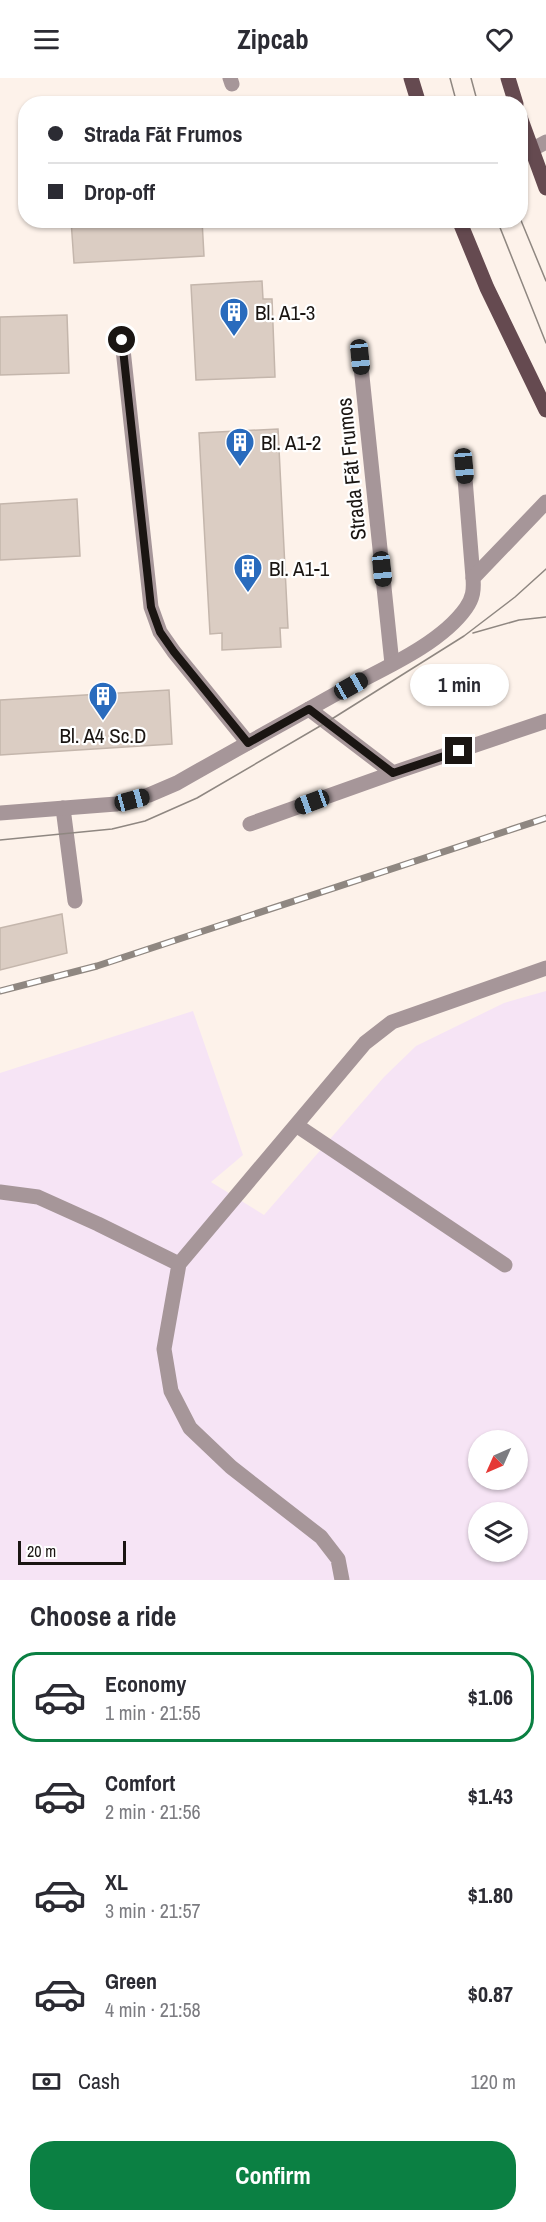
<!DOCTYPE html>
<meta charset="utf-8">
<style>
body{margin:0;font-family:"Archivo Narrow",sans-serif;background:#f7f7f7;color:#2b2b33;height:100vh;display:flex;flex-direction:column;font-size:22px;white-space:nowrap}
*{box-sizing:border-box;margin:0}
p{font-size:20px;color:#7c7c81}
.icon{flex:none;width:33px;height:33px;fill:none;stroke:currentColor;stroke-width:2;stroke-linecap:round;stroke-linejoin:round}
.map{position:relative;height:1502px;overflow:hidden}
.drawer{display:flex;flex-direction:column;background:#fff;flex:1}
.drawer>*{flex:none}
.hud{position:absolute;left:18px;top:18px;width:510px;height:132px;border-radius:24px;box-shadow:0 2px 4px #0004;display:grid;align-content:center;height:132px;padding:0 30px;background:#fff}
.needle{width:39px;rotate:225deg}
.fabs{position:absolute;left:468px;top:1352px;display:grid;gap:12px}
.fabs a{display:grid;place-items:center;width:60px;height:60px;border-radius:50%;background:#fff;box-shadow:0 2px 4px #0004;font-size:30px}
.scale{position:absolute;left:18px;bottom:15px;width:108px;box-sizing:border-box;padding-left:6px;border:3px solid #1a1512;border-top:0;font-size:16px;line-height:21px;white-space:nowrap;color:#1a1512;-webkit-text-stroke:4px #fff;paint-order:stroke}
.end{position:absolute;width:27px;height:27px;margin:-14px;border:8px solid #1a1512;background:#fff;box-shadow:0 0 0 3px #fff}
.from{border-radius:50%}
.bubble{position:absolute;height:42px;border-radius:21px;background:#fff;box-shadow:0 2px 4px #0004;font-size:20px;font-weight:700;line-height:42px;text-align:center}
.car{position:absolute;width:18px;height:36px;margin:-18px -9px;border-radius:8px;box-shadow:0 0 4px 2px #0007;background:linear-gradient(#222 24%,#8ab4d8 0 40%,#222 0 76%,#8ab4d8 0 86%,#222 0)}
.hud b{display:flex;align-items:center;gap:21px;height:57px;font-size:22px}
.hud b+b{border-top:2px solid #e1e1e2}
.hud i{width:15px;height:15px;background:#2b2b33}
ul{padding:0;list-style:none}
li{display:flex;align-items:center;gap:18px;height:90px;margin:0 12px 9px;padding:0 18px;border:3px solid transparent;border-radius:24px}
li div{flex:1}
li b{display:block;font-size:22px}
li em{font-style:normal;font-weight:700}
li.selected{border-color:#0b8043}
li>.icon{width:54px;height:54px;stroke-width:1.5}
h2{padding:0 30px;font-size:27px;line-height:72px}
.pay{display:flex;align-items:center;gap:15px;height:66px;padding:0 30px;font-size:22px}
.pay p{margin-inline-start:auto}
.cta{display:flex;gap:12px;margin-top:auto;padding:12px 30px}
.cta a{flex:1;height:69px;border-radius:24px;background:#0b8043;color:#fff;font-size:24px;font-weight:700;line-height:69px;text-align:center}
header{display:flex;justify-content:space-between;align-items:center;height:78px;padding:0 30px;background:#fff;font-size:27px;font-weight:700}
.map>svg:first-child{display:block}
</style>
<header><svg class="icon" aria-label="menu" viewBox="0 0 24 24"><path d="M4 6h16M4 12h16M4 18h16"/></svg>Zipcab<svg class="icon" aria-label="heart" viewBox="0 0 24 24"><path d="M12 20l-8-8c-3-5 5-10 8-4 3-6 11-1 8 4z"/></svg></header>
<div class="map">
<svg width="546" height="1502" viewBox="0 0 546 1502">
<rect width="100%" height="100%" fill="#fdf2ea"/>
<path fill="#f6e4f5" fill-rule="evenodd" d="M546,913v589h-546v-507l193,-62 50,144 -32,27 53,33 120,-138 32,-31 88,-43zM478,1362h40v39h-40zM478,1434h40v39h-40z"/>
<path fill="#dbcdc3" stroke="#c4b6ac" stroke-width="1.5" d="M71,142h131l2,36 -130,7z
M262,203l1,18h9l3,78 -79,3 -5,-95z
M67,237l2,58 -69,2v-58z
M278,351l10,199h-8l1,19 -59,3v-17l-12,1 -11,-201z
M77,421l3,57 -80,4v-56z
M169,612l3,54 -172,11v-55z
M62,836l5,39 -67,17v-42z"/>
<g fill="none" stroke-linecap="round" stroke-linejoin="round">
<path stroke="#a69699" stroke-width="15" d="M230,0l2,6
M531,72l15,-8
M122,262l29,267 9,25 14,20 74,91
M360,279l32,307
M464,388l9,112
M309,631l84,64
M63,730l12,93
M250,746l143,-51 153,-52
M296,1047l209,140
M0,1114l38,5 60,27 81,40
M342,1502l-4,-21 -17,-22 -90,-70 -41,-39 -19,-37 -7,-42 15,-85 186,-221 27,-21 154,-54"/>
<path stroke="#a69699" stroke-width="15" d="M0,735l116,-9 33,-9 28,-12c54,-31 109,-61 164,-92 39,-21 99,-46 125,-83 7,-10 8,-18 7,-30l73,-76"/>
<path stroke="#654a50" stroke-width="15" d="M411,0l8,26
M508,0l8,26
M520,39l26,71
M459,142l28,68 59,122"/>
<path stroke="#8f8781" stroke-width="1.5" d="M450,0l7,26
M471,0l7,26
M520,140l26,63
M497,142l49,123
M473,555l46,-13 27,-3
M0,762l112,-11 33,-8 52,-23 130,-76 137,-86 51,-39 31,-28"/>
<g stroke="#8f8781" stroke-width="7">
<path id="rail" d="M0,913l97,-25 449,-148"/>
</g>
<use href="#rail" stroke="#fff" stroke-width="4.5" stroke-dasharray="14" stroke-linecap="butt"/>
</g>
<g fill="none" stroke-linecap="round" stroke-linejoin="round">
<path stroke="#1a1512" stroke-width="8" d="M122,262l29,267 9,25 14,20 74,91 61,-34 84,64 66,-22"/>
</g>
<defs>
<g id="building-pin" transform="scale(1.5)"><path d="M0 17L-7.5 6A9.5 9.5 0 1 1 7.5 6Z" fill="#296bbd" stroke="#fff"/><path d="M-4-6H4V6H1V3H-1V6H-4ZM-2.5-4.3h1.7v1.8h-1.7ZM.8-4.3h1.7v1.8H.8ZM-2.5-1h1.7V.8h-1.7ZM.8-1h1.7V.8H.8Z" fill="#fff"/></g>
</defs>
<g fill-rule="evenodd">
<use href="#building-pin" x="234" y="234"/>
<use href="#building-pin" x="240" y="364"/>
<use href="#building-pin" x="248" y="490"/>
<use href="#building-pin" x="103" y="618"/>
</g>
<g text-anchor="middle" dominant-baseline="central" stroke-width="4.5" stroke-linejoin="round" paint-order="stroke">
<g font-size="21" fill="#1a1512" stroke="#fff" text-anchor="start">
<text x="255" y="234">Bl. A1-3</text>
<text x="261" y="364">Bl. A1-2</text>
<text x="269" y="490">Bl. A1-1</text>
<text x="103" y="657" text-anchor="middle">Bl. A4 Sc.D</text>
</g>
<g font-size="21" fill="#1a1512" stroke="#fff">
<text transform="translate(351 391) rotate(-96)">Strada Făt Frumos</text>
</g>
</g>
</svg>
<div class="fabs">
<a><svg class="needle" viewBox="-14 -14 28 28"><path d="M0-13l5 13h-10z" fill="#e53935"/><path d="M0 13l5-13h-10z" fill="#7c7c81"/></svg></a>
<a><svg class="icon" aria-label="layers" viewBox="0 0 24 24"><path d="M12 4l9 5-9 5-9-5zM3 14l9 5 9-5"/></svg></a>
</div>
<div class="scale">20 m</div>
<i class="end from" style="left:122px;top:262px"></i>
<i class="end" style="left:459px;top:673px"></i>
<div class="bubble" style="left:410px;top:586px;width:99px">1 min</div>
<i class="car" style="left:360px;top:279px;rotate:174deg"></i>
<i class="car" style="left:464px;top:388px;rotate:175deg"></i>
<i class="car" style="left:382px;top:491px;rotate:174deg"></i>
<i class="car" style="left:351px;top:608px;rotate:61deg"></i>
<i class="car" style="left:132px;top:722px;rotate:75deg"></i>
<i class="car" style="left:312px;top:724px;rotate:250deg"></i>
<div class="hud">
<b><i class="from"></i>Strada Făt Frumos</b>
<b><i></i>Drop-off</b>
</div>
</div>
<section class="drawer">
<h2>Choose a ride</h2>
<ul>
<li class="selected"><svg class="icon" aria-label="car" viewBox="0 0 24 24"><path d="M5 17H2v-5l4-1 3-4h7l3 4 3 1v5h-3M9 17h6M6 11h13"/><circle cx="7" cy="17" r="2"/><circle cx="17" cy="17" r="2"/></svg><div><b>Economy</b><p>1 min · 21:55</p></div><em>$1.06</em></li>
<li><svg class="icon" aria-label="car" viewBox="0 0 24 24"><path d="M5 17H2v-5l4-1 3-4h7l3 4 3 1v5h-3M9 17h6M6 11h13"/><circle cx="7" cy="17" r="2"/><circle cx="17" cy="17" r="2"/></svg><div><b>Comfort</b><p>2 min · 21:56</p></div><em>$1.43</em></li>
<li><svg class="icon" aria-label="car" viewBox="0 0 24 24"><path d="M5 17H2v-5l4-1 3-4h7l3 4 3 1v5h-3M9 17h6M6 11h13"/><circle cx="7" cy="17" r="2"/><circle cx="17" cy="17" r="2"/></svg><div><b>XL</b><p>3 min · 21:57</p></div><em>$1.80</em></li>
<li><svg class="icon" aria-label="car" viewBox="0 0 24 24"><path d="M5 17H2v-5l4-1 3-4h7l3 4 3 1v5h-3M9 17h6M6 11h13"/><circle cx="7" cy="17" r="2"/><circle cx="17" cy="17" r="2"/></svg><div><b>Green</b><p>4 min · 21:58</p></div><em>$0.87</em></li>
</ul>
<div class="pay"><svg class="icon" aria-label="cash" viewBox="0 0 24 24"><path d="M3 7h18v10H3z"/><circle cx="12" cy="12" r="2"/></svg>Cash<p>120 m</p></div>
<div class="cta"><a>Confirm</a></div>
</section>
